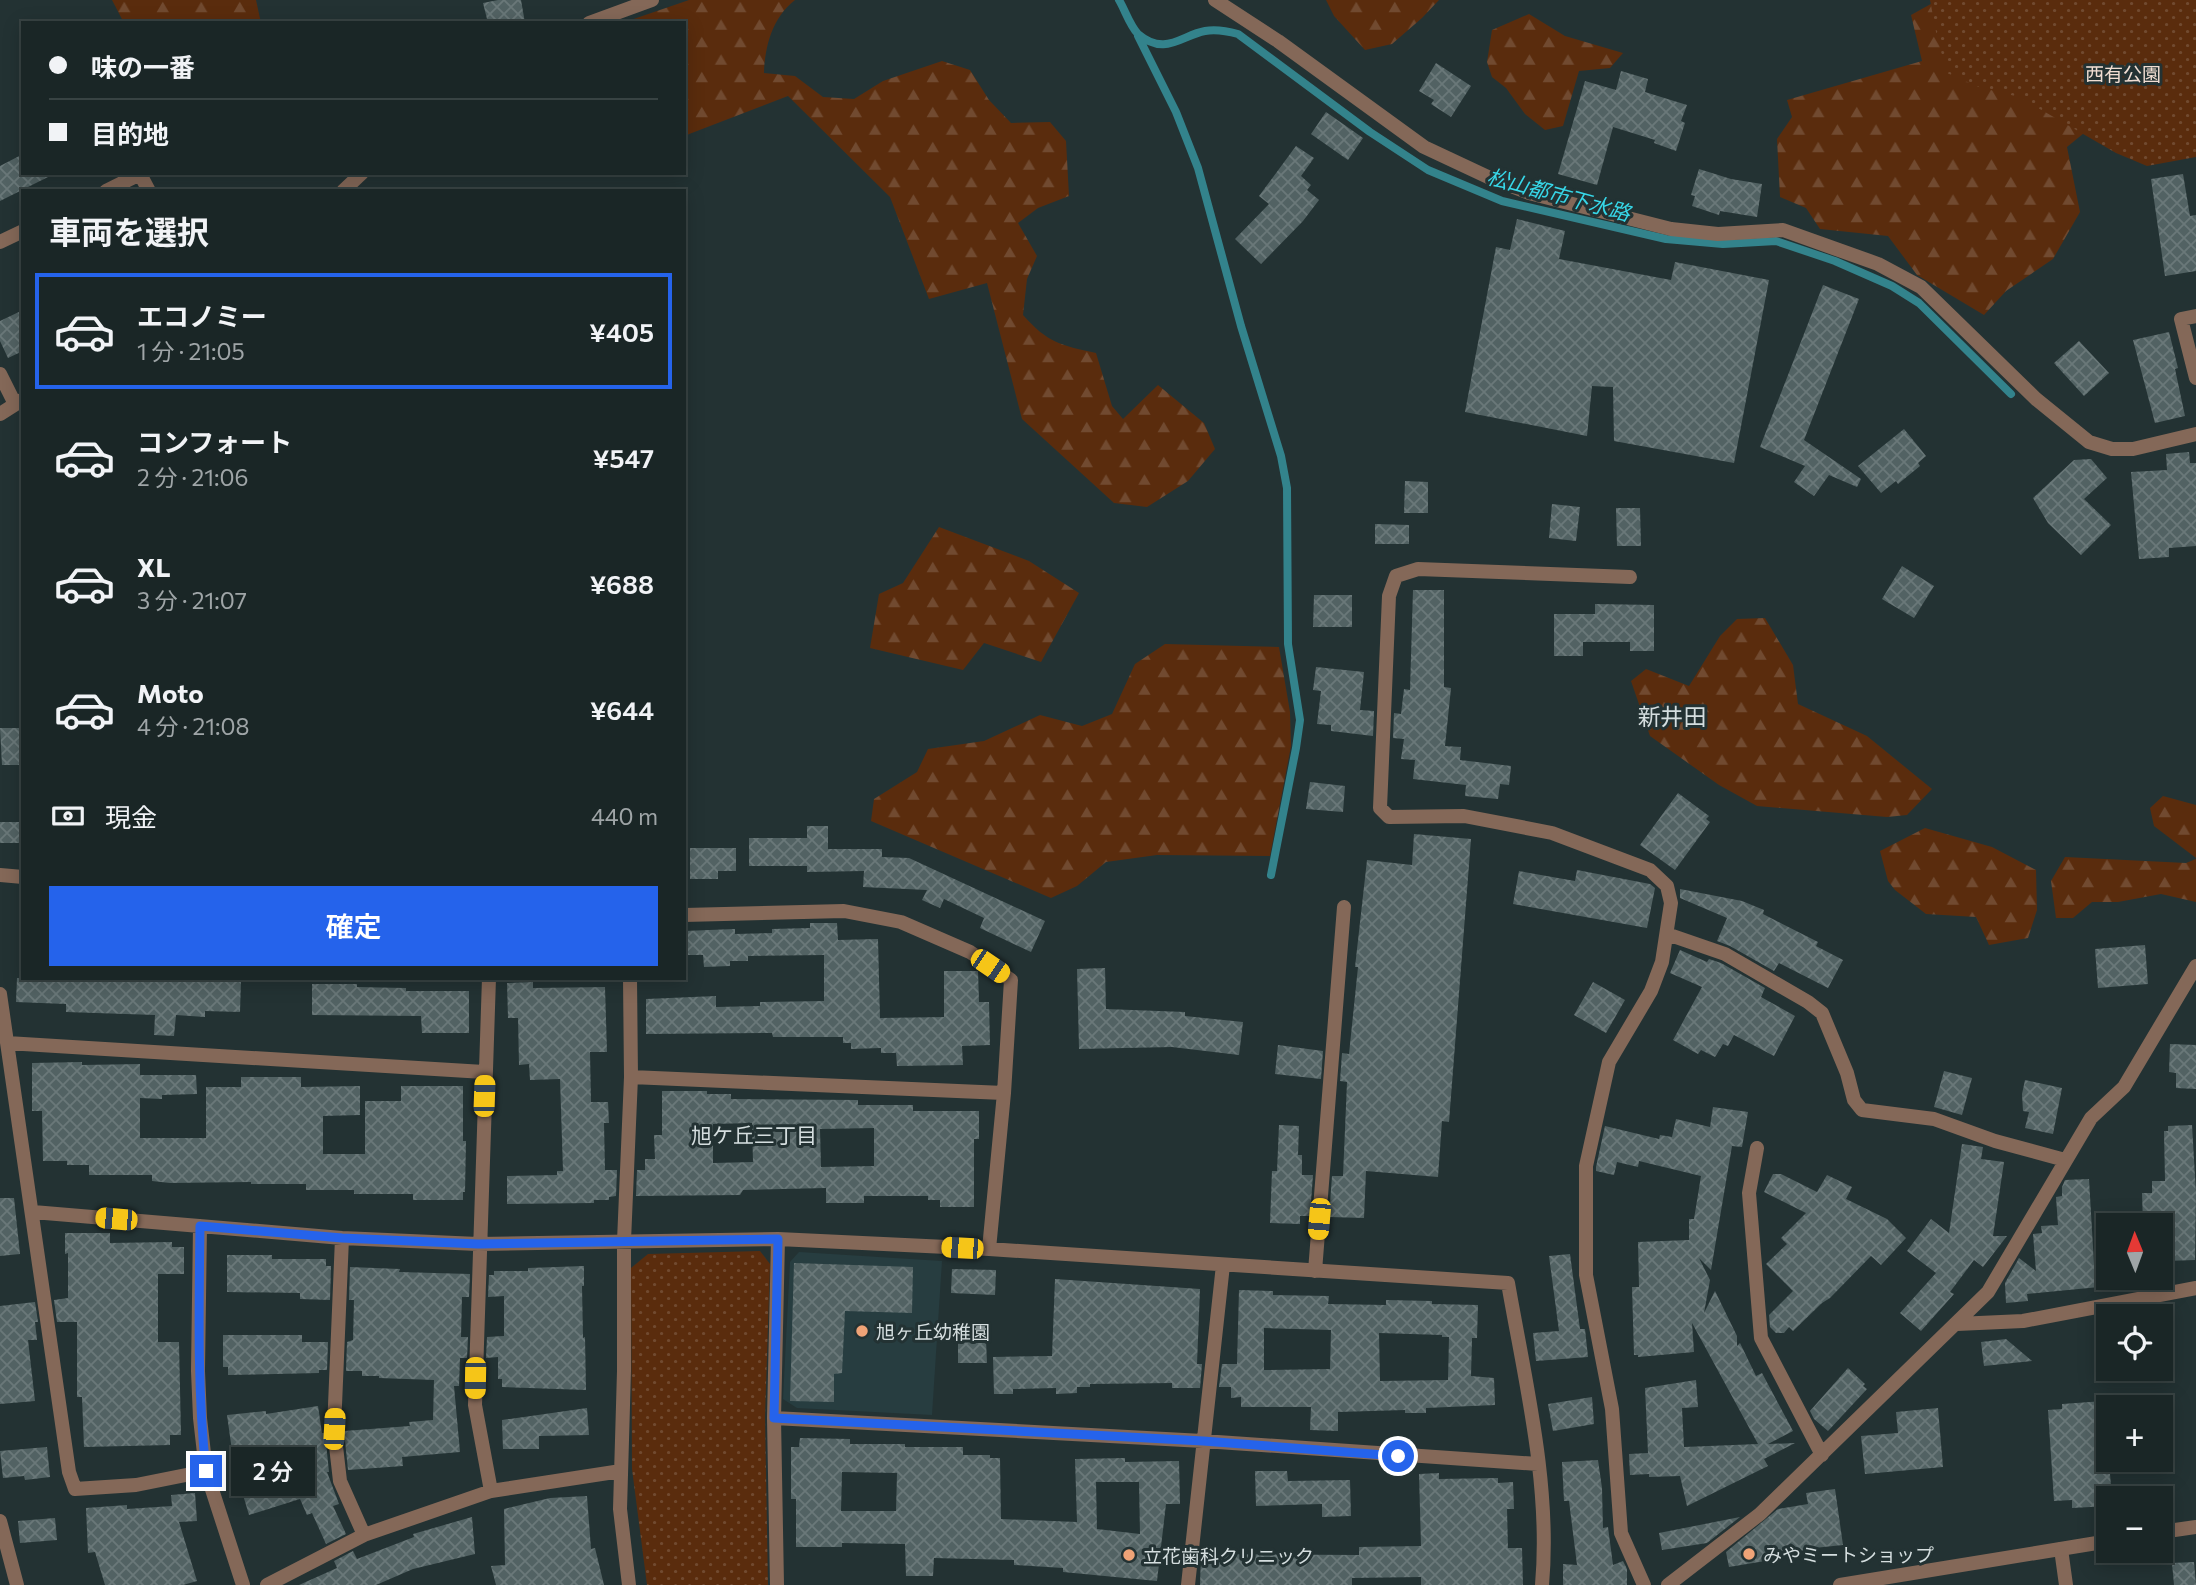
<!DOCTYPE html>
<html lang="ja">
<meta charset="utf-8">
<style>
body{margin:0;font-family:Commissioner,"Noto Sans JP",sans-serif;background:#232e2e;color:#f1f3f6;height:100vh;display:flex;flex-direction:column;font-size:26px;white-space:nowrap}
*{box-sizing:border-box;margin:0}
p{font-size:23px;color:#9fa5a7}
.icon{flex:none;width:38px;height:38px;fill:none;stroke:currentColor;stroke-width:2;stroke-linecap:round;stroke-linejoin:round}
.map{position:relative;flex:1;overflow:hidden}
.panel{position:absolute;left:21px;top:189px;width:665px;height:791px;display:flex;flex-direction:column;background:#1a2626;border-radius:0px;box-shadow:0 4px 18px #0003,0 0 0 2px #384343}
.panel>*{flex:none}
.hud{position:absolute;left:21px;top:21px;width:665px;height:154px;border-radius:0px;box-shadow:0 4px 18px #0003,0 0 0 2px #384343;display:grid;align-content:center;height:154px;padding:0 28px;background:#1a2626}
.needle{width:46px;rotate:359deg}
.tools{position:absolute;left:2096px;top:1213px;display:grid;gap:14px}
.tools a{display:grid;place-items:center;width:77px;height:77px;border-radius:0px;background:#1a2626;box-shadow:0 4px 18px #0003,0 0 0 2px #384343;font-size:35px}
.end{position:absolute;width:32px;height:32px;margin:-16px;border:9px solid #2563eb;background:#fff;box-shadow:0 0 0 4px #fff}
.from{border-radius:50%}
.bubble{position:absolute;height:49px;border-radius:0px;background:#1a2626;box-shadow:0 4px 18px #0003,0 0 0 2px #384343;font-size:23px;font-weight:600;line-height:49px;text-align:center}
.car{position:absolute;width:21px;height:42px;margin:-21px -10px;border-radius:9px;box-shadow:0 0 5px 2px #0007;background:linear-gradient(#f5c518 24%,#345 0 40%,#f5c518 0 76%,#345 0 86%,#f5c518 0)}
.hud b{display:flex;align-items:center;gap:24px;height:66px;font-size:26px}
.hud b+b{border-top:2px solid #384343}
.hud i{width:18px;height:18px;background:#f1f3f6}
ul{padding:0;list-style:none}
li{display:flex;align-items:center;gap:21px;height:116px;margin:0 14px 10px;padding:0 14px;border:4px solid transparent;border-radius:0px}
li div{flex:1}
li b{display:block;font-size:26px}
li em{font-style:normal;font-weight:600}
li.selected{border-color:#2563eb}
li>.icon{width:63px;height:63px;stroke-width:1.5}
h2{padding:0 28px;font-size:32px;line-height:84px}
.pay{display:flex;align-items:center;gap:18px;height:77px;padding:0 28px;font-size:26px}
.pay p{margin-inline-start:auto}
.action{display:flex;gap:14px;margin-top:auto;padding:14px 28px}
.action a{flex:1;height:80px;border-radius:0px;background:#2563eb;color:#fff;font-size:28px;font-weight:600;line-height:80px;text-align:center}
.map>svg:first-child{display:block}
</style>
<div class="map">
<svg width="2196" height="1585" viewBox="0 0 2196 1585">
<defs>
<pattern id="forest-firs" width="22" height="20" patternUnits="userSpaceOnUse" patternTransform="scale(1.75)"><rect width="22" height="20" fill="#5a2c0d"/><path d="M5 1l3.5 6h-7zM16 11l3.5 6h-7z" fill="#714a30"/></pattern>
<pattern id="park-dots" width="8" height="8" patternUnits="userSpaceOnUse" patternTransform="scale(1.75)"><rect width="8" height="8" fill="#5a2c0d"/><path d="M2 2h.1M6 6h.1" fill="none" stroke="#714a30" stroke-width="1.8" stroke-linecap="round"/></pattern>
<pattern id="building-cross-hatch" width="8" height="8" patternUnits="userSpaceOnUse" patternTransform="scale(1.75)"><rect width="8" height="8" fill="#526263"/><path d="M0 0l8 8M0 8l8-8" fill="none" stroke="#6a7879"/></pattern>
</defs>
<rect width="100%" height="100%" fill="#233233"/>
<path fill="#273d40" d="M799,1252l143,9 -10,154 -135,-7 -14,-9 7,-137z"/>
<path fill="url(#forest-firs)" d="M112,0h144l5,23h-137z
M689,0h106c-23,18 -30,46 -31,73l31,3 28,21 31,2 29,-18 59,-20 28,9 19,30 22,23 39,-1 16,19 3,55 -31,12 -20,15 19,33 -10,23 -4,36c25,28 37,30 73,38l16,53 11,13 35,-34 46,38 11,26 -27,32 -41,26 -33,-4 -92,-84 -35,-136 -58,16 -39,-102 -102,-101 -104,40v-113h-62z
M1326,0h113l-17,18 -30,26 -27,6 -31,-34z
M1938,0h258l-101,124 -28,23 13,65 -27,47 -47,32 -22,24 -67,-40 -29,-39 -68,-7 -14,-21 -26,-11 -3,-58 15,-22 -5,-17 135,-39 -11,-46z
M1529,14l36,22 58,17 -13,15 -31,3 -16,55 -18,4 -20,-16 -19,-26 -14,-11 -5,-15 5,-32z
M939,527l90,34 50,32 -38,69 -57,-19 -21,27 -93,-22 9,-54 24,-11z
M1765,618l28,47 5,39 69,32 65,53 -25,26 -20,2 -130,-11 -38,-21 -69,-49 -19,-55 15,-12 43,17 31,-50 17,-17z
M1165,644l114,3 11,65 1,34 -21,110 -113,-1 -51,7 -29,24 -26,12 -180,-77 3,-22 43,-27 11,-23 56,-8 56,-26 42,11 30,-12 23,-50z
M2163,796l33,9v53l-42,-32 -4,-18z
M1925,828l67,19 44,23 1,40 -9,28 -39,7 -13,-28 -50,-3 -31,-24 -7,-9 -8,-30z
M2065,857l121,6 10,-4v43l-35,-8 -43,8h-26l-19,16h-17l-5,-37z"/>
<path fill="url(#park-dots)" d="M1930,0h266v157l-49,9 -31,-13 -97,-56 -40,-10 -32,-14 -10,-36z
M760,1251l10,13 -5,153 3,168h-121l-15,-116 -1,-201 17,-14z"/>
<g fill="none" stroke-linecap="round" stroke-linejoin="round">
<path stroke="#33838c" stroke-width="8" d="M1119,0c6,10 11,26 19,34 27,23 44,1 67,-3 12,-2 22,0 33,3l132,98 58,38 74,31 164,38 57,5 53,-3 59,20 57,25 27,17 92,91
M1138,36l38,76 22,56 43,158 40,130 6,32 1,156 12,76 -4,28 -25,127"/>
</g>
<path fill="url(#building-cross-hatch)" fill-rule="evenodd" d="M498,0h23l4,23h-37l-5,-20z
M1436,63l35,23 -20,31 -20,-13 3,-4 -15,-9z
M1621,71l27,8 -3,13 42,13 -6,16 4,2 -9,28 -22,-8 1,-3 -42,-13 -16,58 -39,-11 27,-93 31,9z
M1326,112l37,26 -15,22 -37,-26z
M1296,146l18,12 -13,18 10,9 -4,5 12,10 -16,21 -42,43 -26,-25 34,-35 -10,-8z
M23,154v19h33l-56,28v-35z
M1699,169l32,10 31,5 -5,33 -37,-6 -1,4 -27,-9 3,-10 -4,-1z
M2183,174l7,42 6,-1v56l-31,5 -14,-97z
M1517,219l48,12 -6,28 112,21 4,-18 94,18 -35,183 -120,-22 -1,-54 -21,-1 -5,50 -122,-24 31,-165 14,3z
M1823,285l36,14 -55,141 57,39 -4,8 -28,-12 -15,21 -20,-14 11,-16 -45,-19z
M23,310v41l-15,7 -8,-17v-20z
M2169,332l9,36 -3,1 10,47 -30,7 -22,-83z
M2079,341l30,32 -25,23 -30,-33z
M1904,429l22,27 -8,7 2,3 -22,18 -2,-3 -15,12 -23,-27z
M2189,452l1,11h6v83l-27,2v9l-30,2 -8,-87 36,-2 -1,-16z
M2091,459l16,19 -23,21 27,26 -30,30 -33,-32 -15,-25 41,-38z
M1405,481l23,1v31h-24z
M1552,504l28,3 -4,34 -27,-3z
M1616,508h24l1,38h-24z
M1375,524l34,1v19h-34z
M1902,566l32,20 -20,32 -32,-19z
M1413,590h31v97l7,1 -6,58 16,1 -1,13 51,6 -2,19 -9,-1 -2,15 -33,-3 1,-11 -53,-6 2,-19 -14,-1 3,-20 -11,-1 1,-25 7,1 3,-25 6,1z
M1314,595h38v32h-39z
M1595,604l59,1v46h-24v-9h-47v14h-29v-42h41z
M1316,667l48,5 -4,38 14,1 -1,25 -42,-5v-6l-14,-1 4,-33 -8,-1z
M0,728h23v37h-21z
M1310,782l35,4 -2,26 -37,-3z
M1678,793l31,23 -3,3 4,3 -35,48 -35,-25z
M0,822h23v21h-23z
M807,826h21v23h54v8l27,1 136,63 -14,31 -51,-24 4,-10 -40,-19 -4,9 -18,-8 5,-10 -64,-3 1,-16 -57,1v-6h-58v-28h58z
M1414,834l57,5 -22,283 -7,-1 -4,56 -72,-6 -2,47 -35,-1 3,-41h11l4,-94 -7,-1 2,-28 7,1 9,-87h-3l12,-107 45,5z
M690,848h46v23h-18v8h-28z
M1577,870l73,14 5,4 -8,40 -134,-24 6,-33 56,10z
M1680,889l62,12 22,9 -1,4 55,28 -2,4 27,14 -15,28 -49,-25 -5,8 -44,-25 -13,-5 10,-23 -47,-20z
M810,923h27l1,17 40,-1 2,79 64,-1v-46h34l1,31h10l1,43 -28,1 1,19 -66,1 -1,-13h-15v-5l-30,1v-6h-8v-6h-70l-1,-4 -126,1v-35l70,-3v11l44,-1v-4l64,-1v-46l-76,1v5h-18v5l-26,1 -1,-12h-19v-24l51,-2v5l37,-1v-4l38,-1z
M2145,945l3,39 -50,4 -3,-39z
M1680,950l27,12 2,-3 12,4 44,25 -4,9 34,19 -21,40 -40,-21 -6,11 -5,-2 -8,13 -14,-7 -3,4 -25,-14 29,-53 -32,-14z
M1105,968l1,41 79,3v4l58,6 -4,33 -67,-8 -93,2 -2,-80z
M17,978l224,2 -1,32 -35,-1v6l-29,-2 -2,21 -20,-1 1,-20 -89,-3v-8l-50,-2z
M533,982v6l72,-1 2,65h-17l1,50h17l1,21h-5l1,47h12l-1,26 -7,1v3h-15v3l-87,1v-28l50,-1v-4h6l-3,-92 -30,1 -1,-16 -10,1 -1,-47h-10l-1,-35z
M1593,982l32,18 -19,33 -32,-18z
M312,984h45v3l49,1v3h63v42h-47l-1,-17 -109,-1z
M2170,1044l26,1v44l-20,-1v-15l-7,-1z
M1278,1045l45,6 -2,28 -46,-5z
M82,1062v3l58,-1v11h56l1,19 -35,1v4l-22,-1v40h66v-51h35v-10h60v10l59,-1v29l-37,1v38h42v-53h36v-15h62v55h3l-1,51h-2v8h-50v-6h-59v-4h-48v-6h-55v-2l-81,1 -18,-2v-6h-63v-10h-22v-4h-24l-1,-50h-10v-48z
M1944,1071l28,7 -10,37 -28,-8z
M2025,1080l37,8 -9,46 -28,-6 4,-16 -6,-1 -1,-17z
M662,1091h45v3h24v5l127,1v5h55v6h66v28h-5v68h-34v-7h-12v-4h-64v7h-38v-15l-83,2 -3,5 -104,1 1,-26h8v-11h10l-1,-24h8zM752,1123l1,39 -40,1v-39zM874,1128v38l-53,1 -1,-38z
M1713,1107l35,5 -6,35 -10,-1 -21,124 -12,-12 11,22 -6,33 11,-22 22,45v10l3,-3 16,33 6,-3 31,58 -25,13 27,-1 -31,16 4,7 -81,40 -7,-30 -31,1v-3l-19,1 -1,-21 19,-1 -3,-65 51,-8 2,27 -16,1 2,39 74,-3 -66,-121 2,29 -56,5v-2h-4l-2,-68h7l-1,-45 51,-2v-21h5l7,-43 -62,-15 -1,6 -21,-5 -3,13 -18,-4v-4l9,-41 54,13 1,-4 12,2 4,-18 34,8z
M1279,1125l20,1 -1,29h4v20h11l-3,41h-10v8l-30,-1 2,-52h5z
M2192,1125l4,68 -1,67 -29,1 -1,-8h-4v-28h-18l-1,-32h10v-12h13l-1,-50h4v-5z
M1962,1144l21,3 -2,12 23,3 -11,74h14l-24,31 -9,-7 -24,32 4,2 -33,37 -21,-18 36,-40 -29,-22 24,-32 18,14z
M1773,1174h8l36,18 10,-17 25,12 -6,12 41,20 19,19 -25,27 -10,-9 -41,42 -8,5 -29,28 -4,-4 -5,6h-8l-6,-6 -1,-12 24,-24 -27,-27 21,-20 -6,-6 25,-25 -42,-21z
M2089,1179l5,85h3l2,23 -72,7 1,7 -22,2 -1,-20 14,-25 17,13 -3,-37 9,-1 -1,-7 17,-1 -2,-28 6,-1v-9l3,-7z
M0,1198h14l6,56 -20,2z
M65,1233h45v10l62,-1v5h12v27h-26v68h21l2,93h-11v10l-86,2 -2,-50h-5v-75h-20l-3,-22 14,-2v-45l-3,1z
M1570,1254l10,75h5l3,28 -52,4 -3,-28 26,-2 -10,-75z
M227,1255h45v4h54v7h5l-1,34 -30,-1v-6l-73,-1z
M794,1263l119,4 -1,46 -67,-2 -3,62 -8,1v28l-44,-1z
M584,1266v20h-2l1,52 2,-1 1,53 -84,-3v-8h-4v-22l-12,1 1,-21 17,-1v-40l-16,1 1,-22h5v-4h34v-3z
M350,1267l50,2 -1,3 71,2 -1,23h-7l-1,40h7l-1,21h-7l-1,28h-5l6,66 -58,5 1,9 -55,4 -4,-39 66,-5 -1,-4 24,-2 1,-40 -55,-2v-2h-17v-5h-16l1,-29 6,-2 1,-40h-5z
M952,1269l44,1 -1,25 -44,-2z
M1055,1279l145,10 -3,75h5l-2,24h-28v-5l-82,1v3h-13v6l-21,1v-6l-43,1v5h-19l-1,-37 59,-1z
M1239,1290l34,1v4l56,1 -1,8 58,1v-5l46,1v3l46,1 -1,33h-5l-1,38 23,2 1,27 -69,3v5h-21v-3l-67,2v19l-28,-1 1,-23h-70v-10l-10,1v-11h-12l3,-23h15zM1264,1328l67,2 -1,39 -66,1zM1379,1333l63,2v2h7l-1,43 -68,1z
M35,1302l3,20h-3l2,18h-9l7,61 -35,3v-98z
M223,1335h79v7h26l-1,28h-8v3l-91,2v-8h-5z
M2006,1339l26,22 -48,5 -3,-24z
M986,1340l1,23h-29v-22z
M1848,1368l17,16 -2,2 4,3 -39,42 -14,-12 -4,-8z
M1592,1397l2,27 -41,7 -5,-27z
M2104,1401l8,97h-3v8l-37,2v-8l-18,1 -6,-91 14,-1v-5z
M318,1406l4,27h3l4,39h-2l12,32 -6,2 13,28 -20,10 -14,-31 -5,2 -7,-16 -51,16 -15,-50 -7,-50 39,-4v3z
M587,1408l2,27 -50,1v13h-36l-1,-29z
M1938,1408l5,59 -78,7 -4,-38 37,-3 -2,-21z
M800,1438l50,1v5h55v3h58v8h27v3h10l1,61 76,3 -2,-63 50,-1v4l54,-1 1,43h-14l-9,77 -94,-9v-4l-49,-3v-5l-80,-2 -1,18h-27l-1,-32 -63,-1v4h-46v-48h-5v-52h8zM842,1472l55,1 -1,38h-55zM1096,1482h43l1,52 -43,-5z
M47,1447l3,30 -25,3 -1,-4 -21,2 -3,-27z
M1598,1460l4,28 1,40 5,-1 5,38 10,-4 4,8v16h-64v-21l14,1 -8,-64h-5l-2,-39z
M1255,1471h32l1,10 62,-1 1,36 -29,1v-13l-66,2z
M1439,1473v6l59,-1v5l15,-1 1,27h-7l1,39h14l1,37h-102v-8l-69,1v7h-152l1,-31 158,1v-8l62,-1 -2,-72z
M1835,1489l8,56 -29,3 -43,9v3l-42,7 -3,-15 52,-43 30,-5 -2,-11z
M195,1493l2,28 -18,1 18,59 -14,4h-78l-10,-33 -7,1 -2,-45 41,-3v4l45,-3 -1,-11z
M587,1496l4,53 4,-1 9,37h-108l-5,-19 14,-1 -1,-56 46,-11z
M472,1517l3,37 -62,15 -37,16h-77l38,-17 -3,-7 19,-10 4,8 57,-22 -1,-3z
M1740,1517l-33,26 -45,7 -3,-17z
M55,1518l2,22 -37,3 -2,-22z
M2194,1562l2,23h-22l-2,-22z"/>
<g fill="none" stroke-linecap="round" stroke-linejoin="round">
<path stroke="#846858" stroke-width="14" d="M1215,0l63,41 146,106 64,30 41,16 142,36 47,5 65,-4 95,34 43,23 115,112 53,43 23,7h21l63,-15
M589,23l63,-23
M106,191l34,-17 9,17
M343,191l19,-18
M0,242l23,-11
M2196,316l-15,3 15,59
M0,374l15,30
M0,414l22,-14
M1630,577l-212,-8 -22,7 -7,20 -9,212 9,9 75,-1 88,17 98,37 17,16 4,17 -9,59 -11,29 -42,71 -23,104v109l26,134 9,124 23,52
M0,875l23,2
M684,915l160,-4 57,11 69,30 41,28 -7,113 -15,156
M1667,934l58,20 83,48 14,11 25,60 7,27 8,10 72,9 61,22 70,19
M489,978l-14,427 16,86
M0,994l69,478 6,17 61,-4 70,-14
M7,1043l477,29
M631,1077l373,16
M1757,1148l-8,45 12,145 61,117
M33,1212l309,26 136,6 300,-5 211,10 519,34c17,98 43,202 34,302
M200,1226l-2,145 2,47 6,53 37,114
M342,1238l-8,191 6,52 24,54
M1315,1271l29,-364
M1957,1324l66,-3 173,-33
M774,1418l429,23 335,23
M2061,1549l5,36
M267,1585l97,-50 127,-44 130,-20
M629,1585l-9,-76 4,-138v-130l7,-164 -1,-99
M777,1585l-3,-167 4,-179
M1188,1585l35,-320
M1668,1585l92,-71 228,-222 103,-174 33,-31 72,-121"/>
<path stroke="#846858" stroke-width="14" d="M0,1521l17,64
M2161,1532l35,-5
M1840,1585l269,-44"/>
</g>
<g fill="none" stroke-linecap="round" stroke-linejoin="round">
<path stroke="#2563eb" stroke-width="9" d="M206,1471c-9,-82 -7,-163 -6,-245l142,12 136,6 300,-5 -4,179 429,23 195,15"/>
</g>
<g fill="#efa377" stroke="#233233" stroke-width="2.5">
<circle cx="862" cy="1331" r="7"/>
<circle cx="1749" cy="1554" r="7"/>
<circle cx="1129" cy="1555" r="7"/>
</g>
<g text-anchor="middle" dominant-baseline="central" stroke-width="6" stroke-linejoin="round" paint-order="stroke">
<g font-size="19" fill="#f1ded3" stroke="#233233">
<text x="2123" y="73">西有公園</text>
</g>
<g font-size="19" fill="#d5dedf" stroke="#233233" text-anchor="start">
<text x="876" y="1331">旭ヶ丘幼稚園</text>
<text x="1763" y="1554">みやミートショップ</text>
<text x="1143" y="1555">立花歯科クリニック</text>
</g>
<g font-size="21" font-style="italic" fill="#37d7e8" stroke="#233233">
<text transform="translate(1559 194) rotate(15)">松山都市下水路</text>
</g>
<g font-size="21" fill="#d5dedf" stroke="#233233">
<text x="754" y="1134">旭ケ丘三丁目</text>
</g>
<g font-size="23" fill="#d5dedf" stroke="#233233">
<text x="1672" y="716">新井田</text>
</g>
</g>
</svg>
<div class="tools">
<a><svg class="needle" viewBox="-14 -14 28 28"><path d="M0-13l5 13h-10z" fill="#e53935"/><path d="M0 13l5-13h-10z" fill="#9fa5a7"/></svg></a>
<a><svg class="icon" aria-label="locate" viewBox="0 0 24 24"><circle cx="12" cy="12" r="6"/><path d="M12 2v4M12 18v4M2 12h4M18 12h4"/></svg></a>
<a>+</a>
<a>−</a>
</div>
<i class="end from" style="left:1398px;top:1456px"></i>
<i class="end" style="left:206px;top:1471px"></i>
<div class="bubble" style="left:231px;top:1447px;width:84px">2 分</div>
<i class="car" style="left:990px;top:966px;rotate:124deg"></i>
<i class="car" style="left:484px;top:1096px;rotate:2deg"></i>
<i class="car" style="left:116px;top:1219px;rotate:275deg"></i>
<i class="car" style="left:1319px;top:1219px;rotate:185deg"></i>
<i class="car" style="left:962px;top:1248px;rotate:273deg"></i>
<i class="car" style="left:475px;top:1378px;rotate:181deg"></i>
<i class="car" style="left:334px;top:1429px;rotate:3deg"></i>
<div class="hud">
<b><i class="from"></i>味の一番</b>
<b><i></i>目的地</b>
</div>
<section class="panel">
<h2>車両を選択</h2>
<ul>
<li class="selected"><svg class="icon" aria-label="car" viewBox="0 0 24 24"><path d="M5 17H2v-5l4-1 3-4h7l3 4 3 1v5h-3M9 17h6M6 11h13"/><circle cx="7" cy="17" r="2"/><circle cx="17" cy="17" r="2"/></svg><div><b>エコノミー</b><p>1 分 · 21:05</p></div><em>¥405</em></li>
<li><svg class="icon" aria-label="car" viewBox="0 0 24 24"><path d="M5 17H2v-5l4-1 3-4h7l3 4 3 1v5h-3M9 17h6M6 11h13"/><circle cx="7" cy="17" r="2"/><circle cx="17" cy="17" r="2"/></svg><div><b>コンフォート</b><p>2 分 · 21:06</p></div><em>¥547</em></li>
<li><svg class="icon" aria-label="car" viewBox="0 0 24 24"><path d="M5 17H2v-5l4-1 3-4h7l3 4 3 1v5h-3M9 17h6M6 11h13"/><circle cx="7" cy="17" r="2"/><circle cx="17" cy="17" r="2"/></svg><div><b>XL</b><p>3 分 · 21:07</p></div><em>¥688</em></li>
<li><svg class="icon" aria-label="car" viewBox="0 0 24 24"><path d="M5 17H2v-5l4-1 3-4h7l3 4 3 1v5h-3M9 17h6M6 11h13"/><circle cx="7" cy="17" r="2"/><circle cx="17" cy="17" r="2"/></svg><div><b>Moto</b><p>4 分 · 21:08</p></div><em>¥644</em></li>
</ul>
<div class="pay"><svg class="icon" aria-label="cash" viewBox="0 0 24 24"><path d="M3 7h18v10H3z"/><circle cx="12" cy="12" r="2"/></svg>現金<p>440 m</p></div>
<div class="action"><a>確定</a></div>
</section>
</div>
